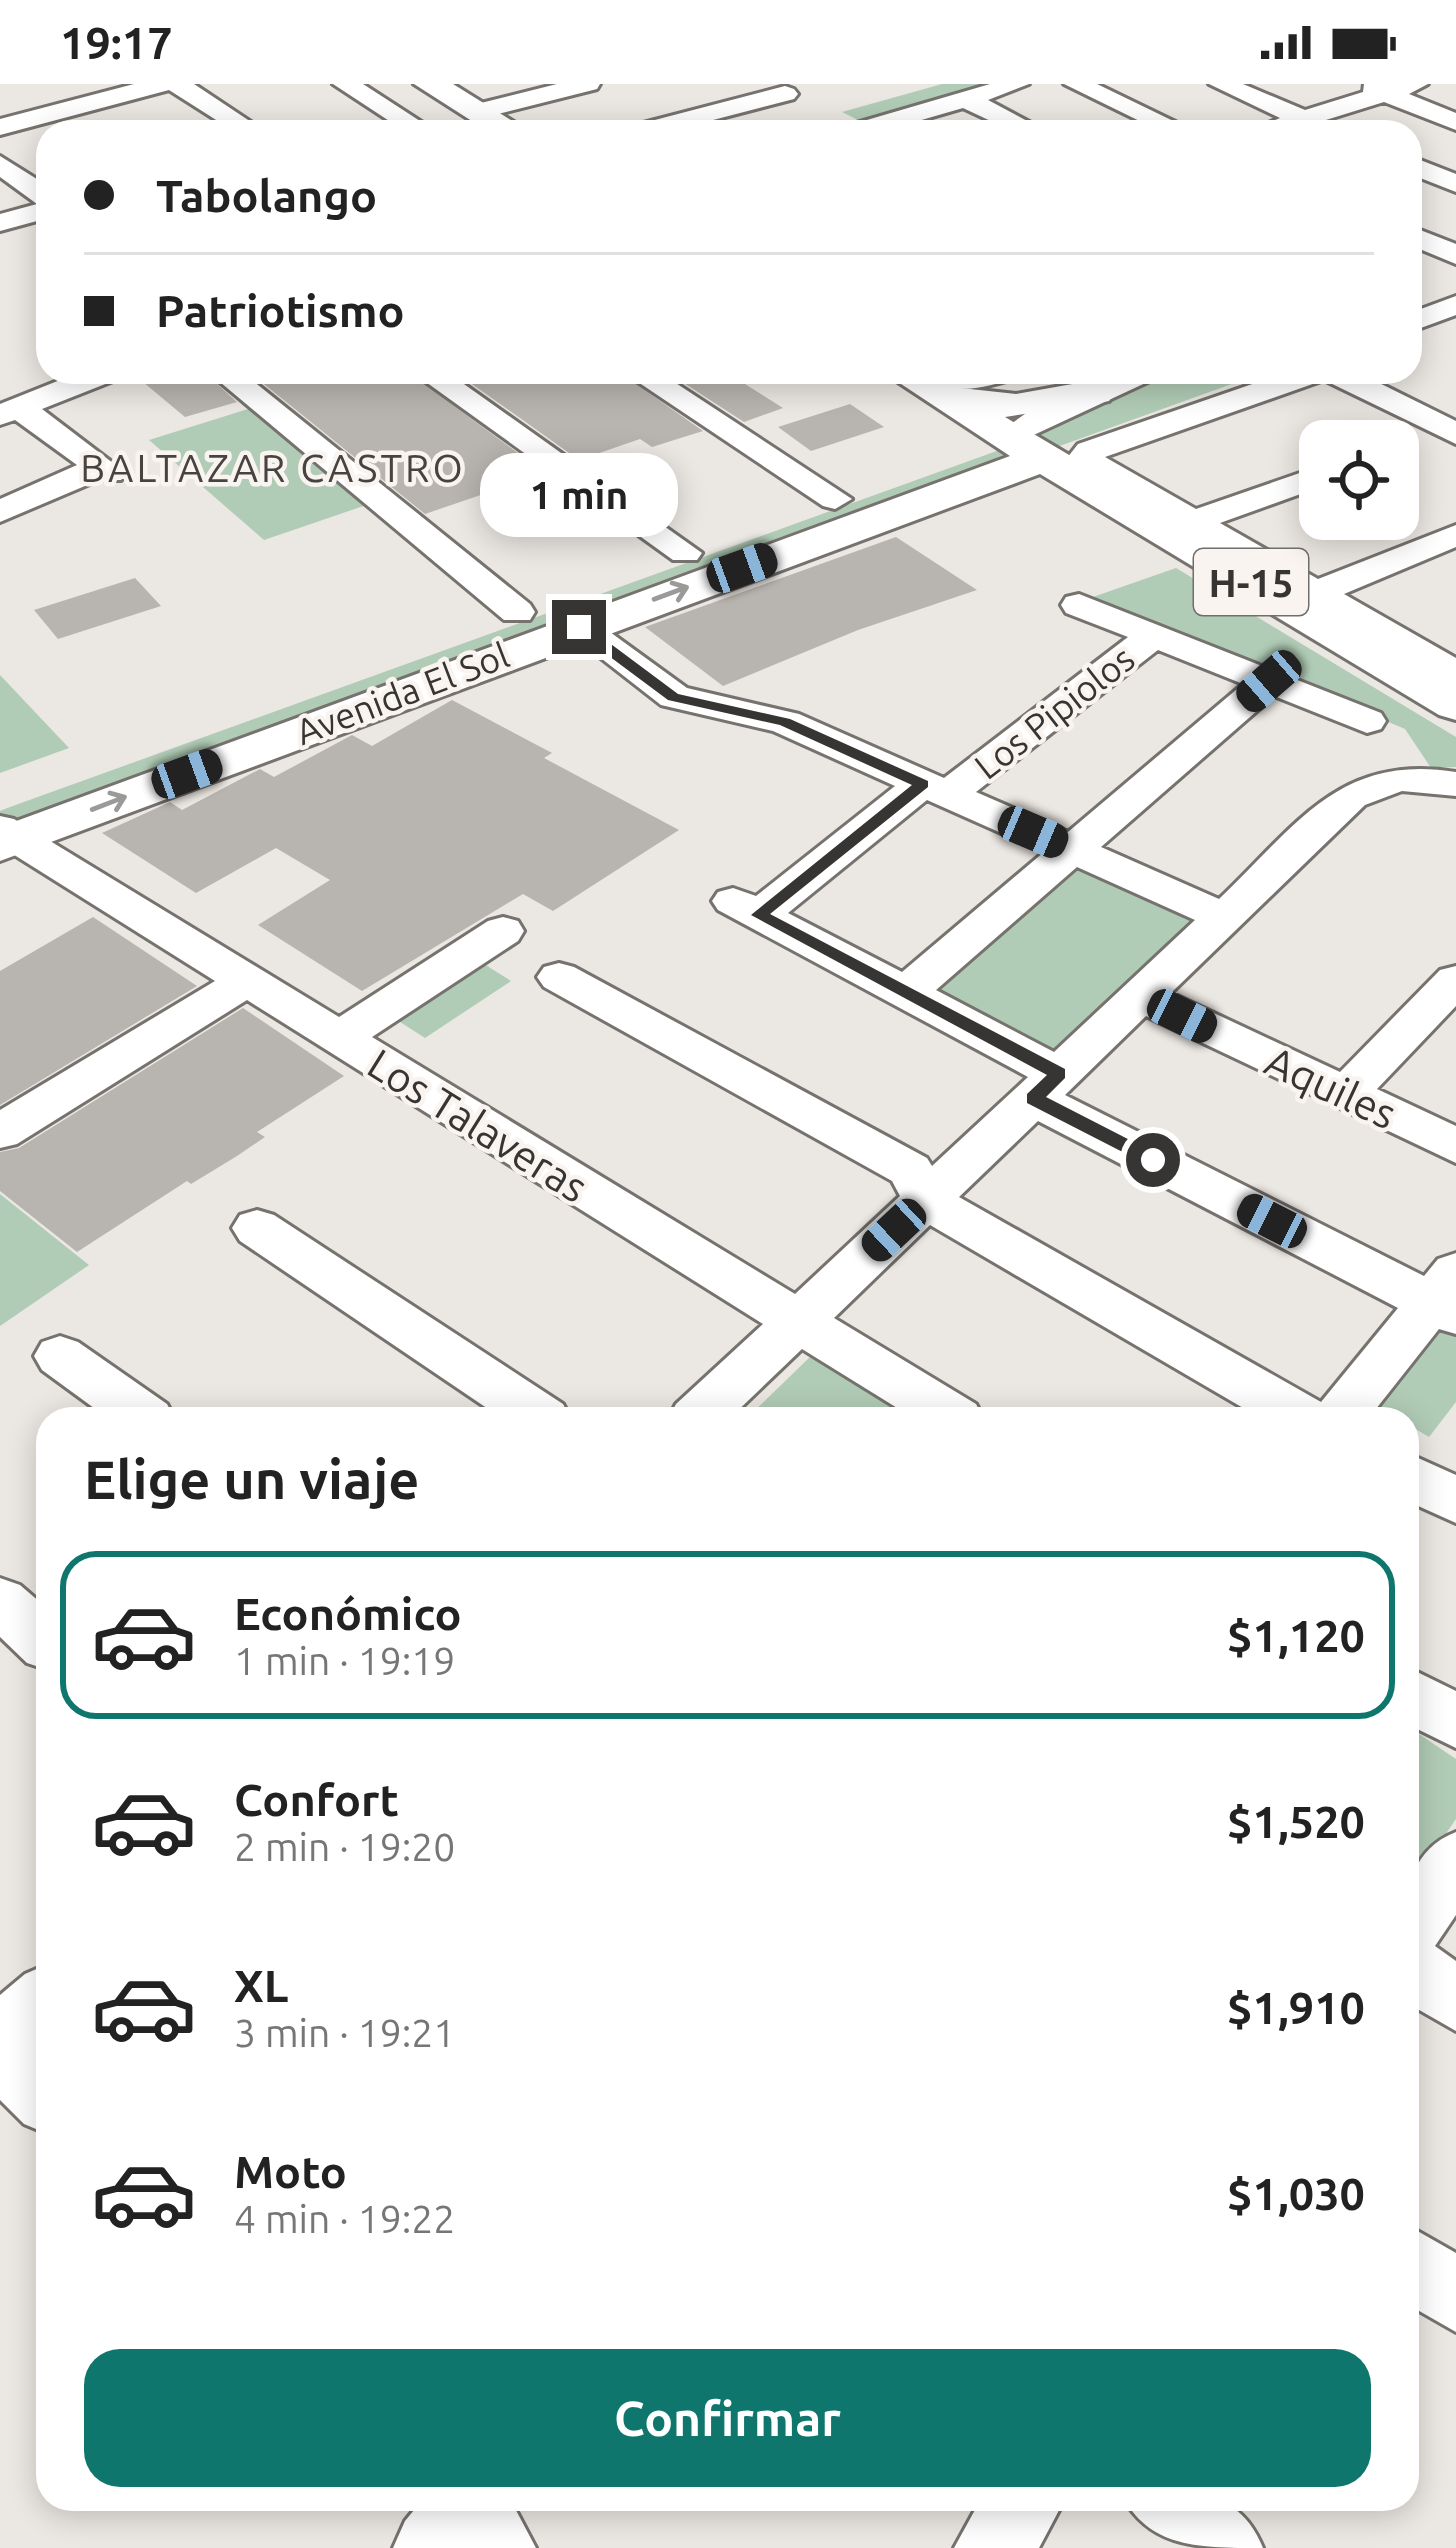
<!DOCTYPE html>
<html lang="es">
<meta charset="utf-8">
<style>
body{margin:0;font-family:Ubuntu,sans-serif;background:#f6f6f6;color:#222;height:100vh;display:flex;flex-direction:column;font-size:45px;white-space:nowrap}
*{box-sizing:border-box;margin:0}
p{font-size:39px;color:#767676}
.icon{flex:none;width:66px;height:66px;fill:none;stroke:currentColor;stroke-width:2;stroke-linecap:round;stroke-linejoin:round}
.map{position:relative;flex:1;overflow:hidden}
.drawer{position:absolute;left:36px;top:1323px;width:1383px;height:1104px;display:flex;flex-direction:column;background:#fff;border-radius:36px;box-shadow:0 6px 30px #0003}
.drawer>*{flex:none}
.top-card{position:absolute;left:36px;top:36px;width:1386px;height:264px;border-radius:36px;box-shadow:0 6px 30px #0003;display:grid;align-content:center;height:264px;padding:0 48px;background:#fff}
.tools{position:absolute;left:1299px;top:336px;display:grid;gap:24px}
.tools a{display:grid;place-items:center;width:120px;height:120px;border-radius:24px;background:#fff;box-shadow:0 6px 30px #0003;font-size:60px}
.end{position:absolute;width:54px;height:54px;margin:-27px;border:15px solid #363533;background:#fff;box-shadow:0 0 0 6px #fff}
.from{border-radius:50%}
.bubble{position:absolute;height:84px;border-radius:36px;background:#fff;box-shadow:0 6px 30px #0003;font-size:39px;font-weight:700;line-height:84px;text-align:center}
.car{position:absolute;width:36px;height:72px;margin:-36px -18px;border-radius:15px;box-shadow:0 0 9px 3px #0007;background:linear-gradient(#222 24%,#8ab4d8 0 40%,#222 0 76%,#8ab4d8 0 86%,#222 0)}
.top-card b{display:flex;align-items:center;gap:42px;height:114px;font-size:45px}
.top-card b+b{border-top:3px solid #e0e0e0}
.top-card i{width:30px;height:30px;background:#222}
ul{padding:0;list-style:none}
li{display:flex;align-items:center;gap:36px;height:168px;margin:0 24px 18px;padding:0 24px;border:6px solid transparent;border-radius:36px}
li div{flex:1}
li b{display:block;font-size:45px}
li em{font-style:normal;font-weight:700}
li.current{border-color:#0f766e}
li>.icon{width:108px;height:108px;stroke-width:1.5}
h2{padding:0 48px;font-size:54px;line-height:144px}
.cta{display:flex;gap:24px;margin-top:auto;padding:24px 48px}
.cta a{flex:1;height:138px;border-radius:36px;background:#0f766e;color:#fff;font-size:48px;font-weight:700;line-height:138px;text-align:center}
.status{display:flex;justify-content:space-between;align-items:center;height:84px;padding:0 60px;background:#fff;direction:ltr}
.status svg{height:33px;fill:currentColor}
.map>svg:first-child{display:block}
</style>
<div class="status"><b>19:17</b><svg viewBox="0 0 49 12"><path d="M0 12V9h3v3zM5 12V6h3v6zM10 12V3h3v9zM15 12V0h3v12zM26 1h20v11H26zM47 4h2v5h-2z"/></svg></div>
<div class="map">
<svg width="1456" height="2464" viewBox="0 0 1456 2464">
<rect width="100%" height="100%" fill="#ebe7e2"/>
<path fill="#b1ccb6" d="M942,0h61l-137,40 -24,-12z
M1148,288h117l-1265,456v-17l10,-4 995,-359z
M267,319l120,95 -123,42 -115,-100z
M1176,484l280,169v30l-25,1 -26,-39 -312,-132z
M0,591l69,73 -69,25z
M1068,772l148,68 -157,150 -153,-82z
M484,880l27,17 -86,57 -28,-18z
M0,1110l89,71 -89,61z
M1438,1243l18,10v65l-27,35 -22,-13v-5h-10l-24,-14z
M811,1272l93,56 -6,7h-152z
M1407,1642l49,33v60l-49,71z"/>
<path fill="#b8b4af" d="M177,288h27l33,30 -52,15 -42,-35z
M249,288h159l137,101 -120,41z
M455,288h164l84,59 -51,16 -12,-8 -61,21z
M667,288h59l57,36 -39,14z
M850,320l34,23 -73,24 -33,-24z
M896,453l81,53 -119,40 -135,56 -78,-59z
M135,494l26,28 -103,33 -24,-29z
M452,616l100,53 -8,5 135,72 -126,81 -30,-17 -161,97 -104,-66 72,-45 -54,-32 -80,45 -94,-60 68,-31 12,8 78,-41 14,8 78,-42 20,11z
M93,833l104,69 -197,119v-134z
M243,924l101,68 -87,56 8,5 -28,19 -46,28 -4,-3 -110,71 -77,-61v-39l19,-4z"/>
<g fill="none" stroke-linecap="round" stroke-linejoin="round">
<g stroke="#76726e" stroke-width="6">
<path id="minor" d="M134,0h60l72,48h-31l-66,-42 -169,45v-16z
M333,0h30l74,48h-31z
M557,0h43l-3,5 -119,30 -13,-8 4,-5z
M990,0h39l-41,16 60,32h-34l-51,-24 -83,24h-41l4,-5z
M1064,0h33l99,48h-34z
M1209,0h34l62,26 58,-18 1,-8h64l-19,10 47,19v17l-72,-28 -58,18 -2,8 -77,4 33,-14z
M785,2l9,3 4,5 -4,5 -127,33h-43l4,-5z
M321,39l13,8 -28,1z
M0,72l48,30v32l-48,13v-17l37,-10 -37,-27z
M1410,72l46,18v18l-46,-18z
M1410,142l46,18v20l-46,-19z
M1456,212v19l-46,17v-19z
M80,288h42l-4,7 -76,30 84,64 -5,7h-22l-99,42v-23l77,-34 -62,-45 -15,5v-21z
M208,288h34l288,232 5,8 -5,8h-26z
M412,288h35l255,181 -5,7h-24z
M623,288h36l193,127 -17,10 -12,-3z
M928,288h90l-4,7c-31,8 -62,20 -86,-7z
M1117,288h41l-4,7 -144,67 -16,-10 38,-27z
M1287,288h70l99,49v23l-132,-64 -219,77 91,52 124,-43v21l-100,36 98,56 138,-54v22l-112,47 112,64v27l-156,-83 -233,-144 11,-14z
M1079,510l302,119 5,8 -5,8 -14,4 -93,-37 -173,151 118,52c77,-73 120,-146 237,-127v24l-54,-5 -37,14 -194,188 169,79 100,-102 16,-4v40l-79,83 79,37v37l-310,-147 -81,79 359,181 14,-17 18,-6v81l-17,-5 -71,90h-106l-332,-194 -96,93 142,86 8,15h-69l-113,-70 -73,70h-61l8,-15 87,-80 -516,-324 -230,144 -17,4v-38l215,-129 -215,-135v-30l14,3 325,198 149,-96 15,-4 15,4 6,10 -6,10 -146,96 423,257 105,-98 -8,-15 -348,-194 -7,-10 7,-10 15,-4 15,4 353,191 5,8 96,-89 -310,-167 -6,-9 6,-9 15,-4 23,8 139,-110 -122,-55 -112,-26 -100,-78 5,-8h26l95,69 112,26 145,64 184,-141 -62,-24 -5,-8 5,-8zM1158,566l85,34 -175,148 -92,-40zM927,716l117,52 -142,120 -114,-59zM1077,783l118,53 -141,132 -118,-62zM1038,1037l360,187 -77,94 -362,-205z
M257,1126l17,5 289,189 8,15h-68l-263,-178 -8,-13 8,-13z
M60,1252l18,6 89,62 8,15h-66l-67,-49 -8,-14 8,-14z
M1407,1369l49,22v48l-49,-22z
M0,1494l20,7 28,24v61l-21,-7 -27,-26z
M1407,1583l49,24v57l-49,-24z
M1456,1748v83l-21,31 21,15v70l-49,-28c0,-60 -19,-145 49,-171z
M48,1880v76l-7,6 7,7v81l-24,-10 -24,-24v-105l25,-21z
M1407,2141l49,28v79l-49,-28z
M417,2415h93l26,49h-143l12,-27 14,-17z
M981,2415h84l-26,49h-85z
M1124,2415c62,0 111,-19 139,49 -63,0 -111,0 -139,-49z"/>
</g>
<g stroke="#76726e" stroke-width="6">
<path id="major" d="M414,0h39l77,48h-41z
M889,288h47l25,16 55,6 79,-14 14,3 6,9 -6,9 -104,16 451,267v36l-17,-5 -399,-241 -1040,387v-34l1010,-371 -115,-76z"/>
</g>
<use href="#minor" fill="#fff" fill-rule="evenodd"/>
<use href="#major" fill="#fff" fill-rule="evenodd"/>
</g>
<defs><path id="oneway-shaft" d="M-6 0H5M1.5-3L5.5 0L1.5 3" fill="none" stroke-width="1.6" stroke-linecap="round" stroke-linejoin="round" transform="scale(3)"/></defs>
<g stroke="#9a9a99">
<use href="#oneway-shaft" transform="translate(671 509) rotate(-20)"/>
<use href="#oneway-shaft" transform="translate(109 719) rotate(-21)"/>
</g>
<path fill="#363533" d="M574,540h10l94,70 112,25 138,62v6l-158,127 295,155v9l-19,19 113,58v9h-13l-119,-61v-9l20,-19 -296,-160 161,-130 -132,-60 -112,-25 -94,-70z"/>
<g text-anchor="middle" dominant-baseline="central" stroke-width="9" stroke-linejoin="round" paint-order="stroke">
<g font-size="36" fill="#363533" stroke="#f9f4f0">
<text transform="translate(402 609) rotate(-21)">Avenida El Sol</text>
<text transform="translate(1054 628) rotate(-38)">Los Pipiolos</text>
</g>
<g font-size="39" letter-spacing="3" fill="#474340" stroke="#f9f4f0">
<text x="273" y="383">BALTAZAR CASTRO</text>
</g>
<rect fill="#f9f4f0" stroke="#706e6c" stroke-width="3" x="1194" y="465" width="114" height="66" rx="9"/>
<g font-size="39" font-weight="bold" fill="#363533">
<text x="1251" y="498">H-15</text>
</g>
<g font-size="42" fill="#363533" stroke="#f9f4f0">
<text transform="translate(1331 1003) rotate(25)">Aquiles</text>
<text transform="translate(478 1041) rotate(32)">Los Talaveras</text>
</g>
</g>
</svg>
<div class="tools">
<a><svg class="icon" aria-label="locate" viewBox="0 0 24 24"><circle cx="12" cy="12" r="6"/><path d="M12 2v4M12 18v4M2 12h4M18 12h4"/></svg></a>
</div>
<i class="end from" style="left:1153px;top:1076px"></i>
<i class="end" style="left:579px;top:543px"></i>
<div class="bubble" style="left:480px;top:369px;width:198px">1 min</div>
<i class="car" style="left:742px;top:484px;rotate:70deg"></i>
<i class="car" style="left:1269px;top:597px;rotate:229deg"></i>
<i class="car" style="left:187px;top:690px;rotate:70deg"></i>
<i class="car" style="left:1033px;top:748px;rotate:113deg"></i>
<i class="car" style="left:1182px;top:932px;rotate:116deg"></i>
<i class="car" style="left:1272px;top:1137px;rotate:297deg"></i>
<i class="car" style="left:894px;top:1146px;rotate:227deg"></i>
<div class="top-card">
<b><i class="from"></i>Tabolango</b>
<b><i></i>Patriotismo</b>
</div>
<section class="drawer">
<h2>Elige un viaje</h2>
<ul>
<li class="current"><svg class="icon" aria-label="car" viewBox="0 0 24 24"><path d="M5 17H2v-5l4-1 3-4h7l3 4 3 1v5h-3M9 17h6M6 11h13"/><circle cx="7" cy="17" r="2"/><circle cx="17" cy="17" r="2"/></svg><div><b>Económico</b><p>1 min · 19:19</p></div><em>$1,120</em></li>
<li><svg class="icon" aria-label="car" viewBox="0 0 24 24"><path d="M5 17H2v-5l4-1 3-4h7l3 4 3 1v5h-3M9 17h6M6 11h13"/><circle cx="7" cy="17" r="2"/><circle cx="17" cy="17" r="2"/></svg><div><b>Confort</b><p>2 min · 19:20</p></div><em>$1,520</em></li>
<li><svg class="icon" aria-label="car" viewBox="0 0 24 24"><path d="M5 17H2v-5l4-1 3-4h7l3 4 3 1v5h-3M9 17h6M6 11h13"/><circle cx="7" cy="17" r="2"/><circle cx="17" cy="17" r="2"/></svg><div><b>XL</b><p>3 min · 19:21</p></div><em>$1,910</em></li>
<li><svg class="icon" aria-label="car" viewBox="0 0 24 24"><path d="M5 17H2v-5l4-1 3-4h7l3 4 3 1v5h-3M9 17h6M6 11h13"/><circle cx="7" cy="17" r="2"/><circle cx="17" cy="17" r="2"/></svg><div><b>Moto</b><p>4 min · 19:22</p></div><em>$1,030</em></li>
</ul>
<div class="cta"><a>Confirmar</a></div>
</section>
</div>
